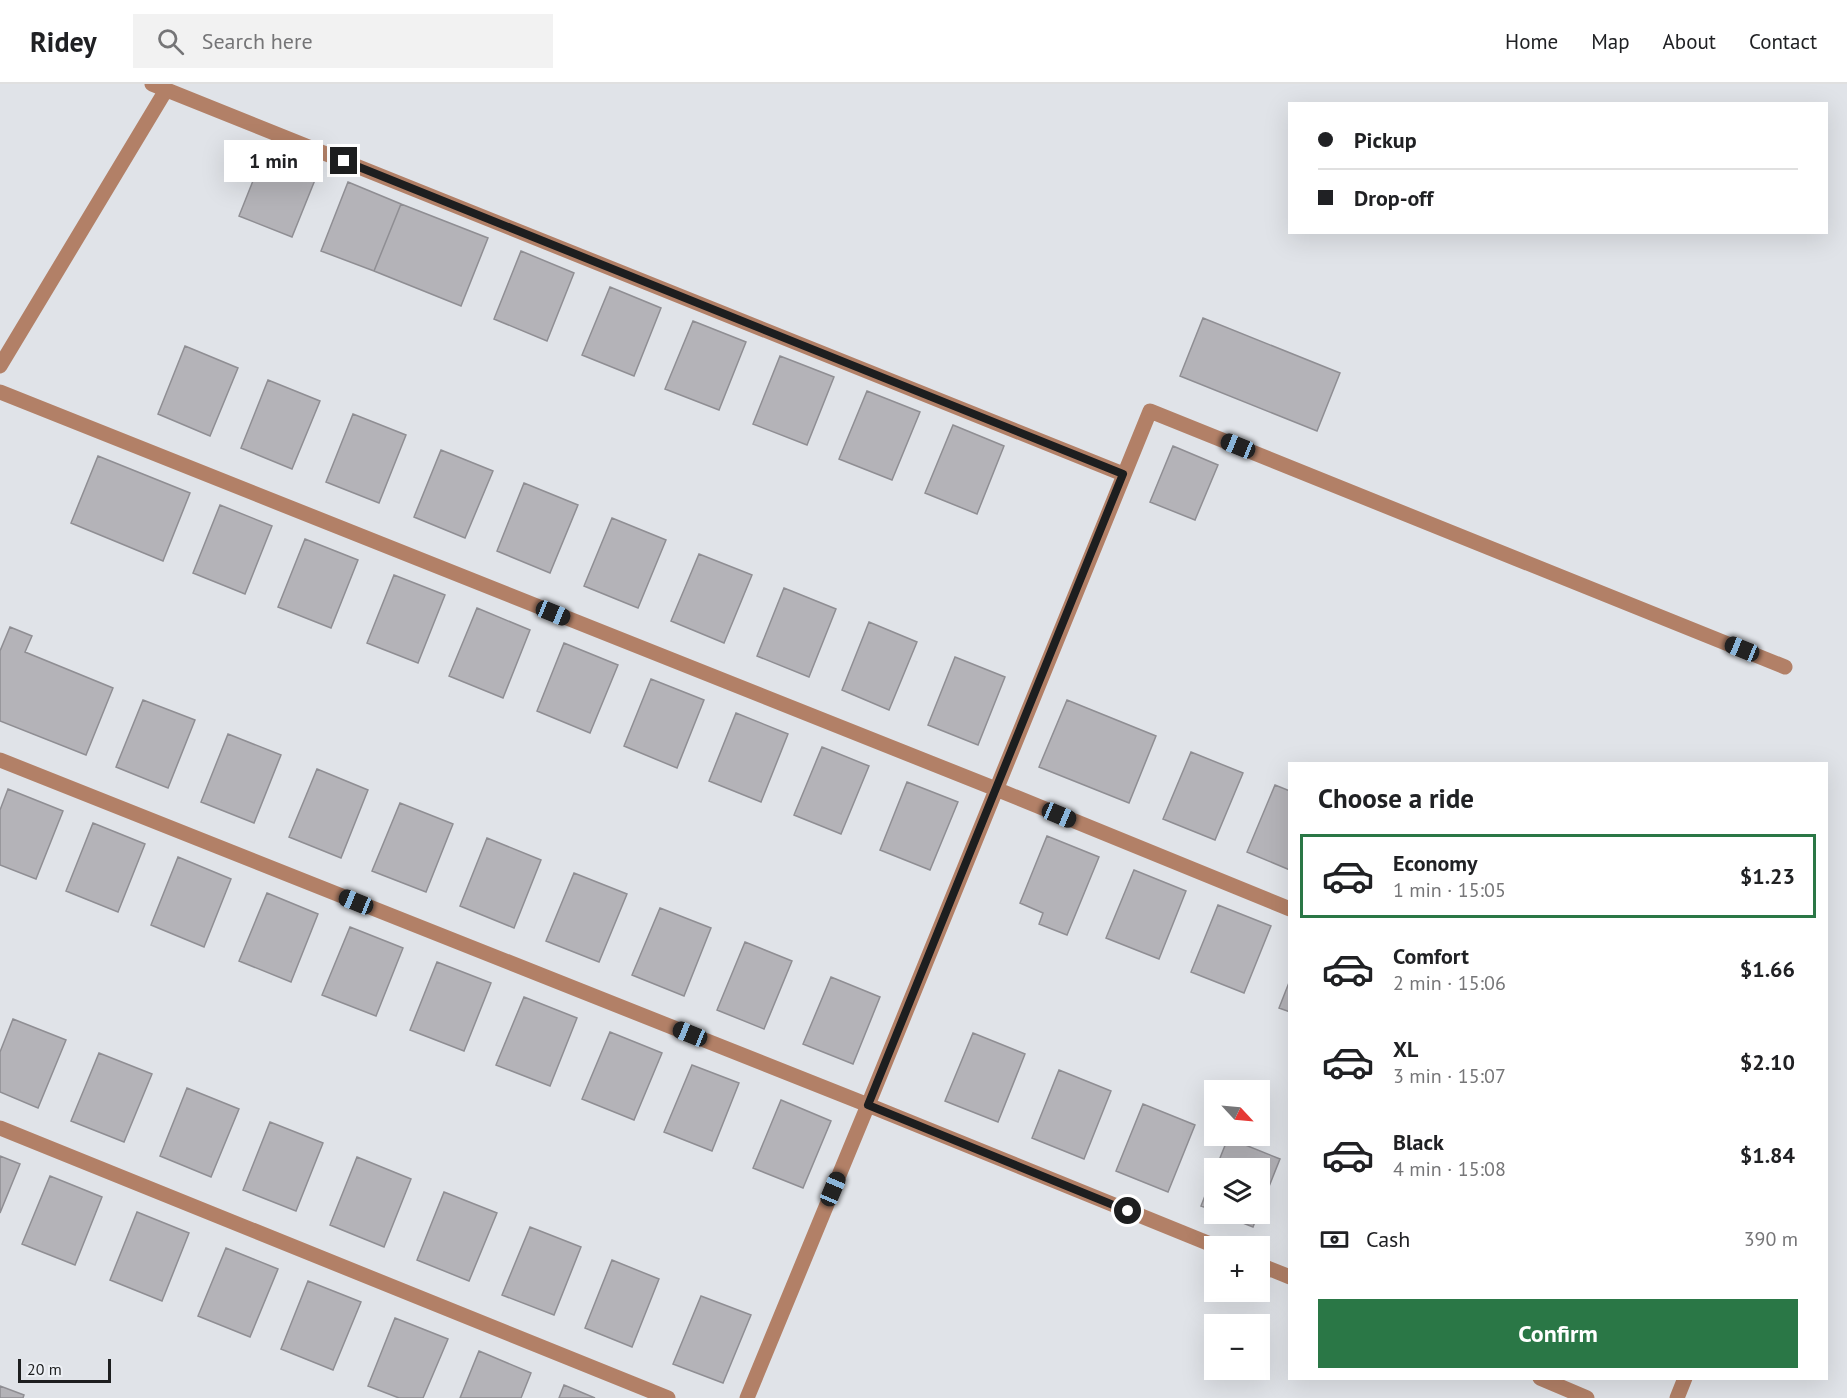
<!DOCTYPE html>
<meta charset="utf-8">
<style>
body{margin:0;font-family:"PT Sans",sans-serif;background:#f2f2f2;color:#202124;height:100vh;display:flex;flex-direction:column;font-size:22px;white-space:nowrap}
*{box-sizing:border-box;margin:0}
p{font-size:20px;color:#757577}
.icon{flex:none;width:33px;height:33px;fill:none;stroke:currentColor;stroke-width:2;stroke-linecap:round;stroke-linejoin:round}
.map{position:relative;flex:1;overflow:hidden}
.drawer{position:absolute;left:1288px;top:678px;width:540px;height:618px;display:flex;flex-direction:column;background:#fff;border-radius:0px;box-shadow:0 6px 24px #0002}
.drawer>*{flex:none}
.hud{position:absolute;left:1288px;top:18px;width:540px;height:132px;border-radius:0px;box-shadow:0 6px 24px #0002;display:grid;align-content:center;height:132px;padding:0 30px;background:#fff}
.needle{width:39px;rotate:116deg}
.tools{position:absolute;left:1204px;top:996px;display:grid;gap:12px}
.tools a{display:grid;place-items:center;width:66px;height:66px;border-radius:0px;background:#fff;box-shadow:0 6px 24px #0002;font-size:30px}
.scale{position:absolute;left:18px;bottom:15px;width:93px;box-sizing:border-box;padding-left:6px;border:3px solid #1d1e1f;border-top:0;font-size:16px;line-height:21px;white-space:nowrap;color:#1d1e1f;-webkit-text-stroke:4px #edf0f5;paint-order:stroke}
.end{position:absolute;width:27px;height:27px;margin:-14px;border:8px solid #1d1e1f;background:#fff;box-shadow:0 0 0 3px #fff}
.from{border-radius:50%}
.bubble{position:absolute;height:42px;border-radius:0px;background:#fff;box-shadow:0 6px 24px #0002;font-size:20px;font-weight:800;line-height:42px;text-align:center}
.car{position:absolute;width:18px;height:36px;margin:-18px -9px;border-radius:8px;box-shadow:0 0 4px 2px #0007;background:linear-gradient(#222 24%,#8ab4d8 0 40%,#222 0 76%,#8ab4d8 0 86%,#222 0)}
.hud b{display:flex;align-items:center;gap:21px;height:57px;font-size:22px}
.hud b+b{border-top:2px solid #e0e0e0}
.hud i{width:15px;height:15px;background:#202124}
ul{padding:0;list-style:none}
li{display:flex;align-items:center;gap:18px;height:84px;margin:0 12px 9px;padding:0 18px;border:3px solid transparent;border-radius:0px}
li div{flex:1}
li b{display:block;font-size:22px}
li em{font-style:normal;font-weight:800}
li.selected{border-color:#2a7746}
li>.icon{width:54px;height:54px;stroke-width:1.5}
h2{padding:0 30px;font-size:27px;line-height:72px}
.pay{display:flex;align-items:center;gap:15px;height:66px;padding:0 30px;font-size:22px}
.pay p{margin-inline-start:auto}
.cta{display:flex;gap:12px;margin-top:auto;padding:12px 30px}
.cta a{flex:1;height:69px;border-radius:0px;background:#2a7746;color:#fff;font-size:24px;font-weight:800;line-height:69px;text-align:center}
header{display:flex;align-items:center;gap:36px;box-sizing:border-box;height:84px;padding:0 30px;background:#fff;border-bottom:2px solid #e0e0e0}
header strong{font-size:28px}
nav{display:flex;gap:33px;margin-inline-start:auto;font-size:21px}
.search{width:420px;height:54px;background:#f2f2f2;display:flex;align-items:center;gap:15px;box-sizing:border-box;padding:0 21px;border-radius:0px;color:#757577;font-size:22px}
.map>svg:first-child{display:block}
</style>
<header>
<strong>Ridey</strong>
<div class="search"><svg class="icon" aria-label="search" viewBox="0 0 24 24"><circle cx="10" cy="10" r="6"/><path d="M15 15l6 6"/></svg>Search here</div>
<nav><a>Home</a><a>Map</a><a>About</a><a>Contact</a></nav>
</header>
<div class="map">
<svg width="1847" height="1314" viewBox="0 0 1847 1314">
<rect width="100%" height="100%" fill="#e0e3e8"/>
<path fill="#b4b3b8" stroke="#8f8e93" stroke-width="1.5" d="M266,64l53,22 -27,67 -53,-21z
M348,98l53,22 -27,67 -53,-20z
M401,120l87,34 -27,68 -87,-35z
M521,167l53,22 -27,68 -53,-22z
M610,203l51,21 -27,68 -52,-21z
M1203,234l137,55 -23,58 -137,-55z
M693,237l53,21 -27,68 -54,-21z
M185,262l53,22 -28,68 -52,-22z
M780,272l54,21 -27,68 -54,-21z
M268,296l52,21 -28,68 -51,-21z
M867,307l53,21 -28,68 -53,-21z
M353,330l53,21 -27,68 -53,-21z
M953,341l51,21 -27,68 -52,-21z
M1173,362l45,19 -23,55 -45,-18z
M441,366l52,21 -28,67 -51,-21z
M98,372l92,37 -27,68 -92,-38z
M524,399l54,22 -28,68 -53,-22z
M220,421l52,21 -27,68 -52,-21z
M612,434l54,22 -28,68 -54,-22z
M305,455l53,21 -27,68 -53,-21z
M699,470l53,21 -28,68 -53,-22z
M394,491l51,20 -27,68 -51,-20z
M784,504l52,21 -27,68 -52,-21z
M477,524l53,22 -27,68 -54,-22z
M869,538l48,20 -28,68 -47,-20z
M10,543l22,9 -7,16 88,36 -27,67 -86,-34v-70z
M564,559l54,22 -28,68 -53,-22z
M955,573l50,20 -27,68 -50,-20z
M651,595l53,21 -27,68 -53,-22z
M143,616l52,20 -27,68 -52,-21z
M1067,616l89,36 -27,67 -90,-36z
M736,629l52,21 -27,68 -52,-21z
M228,650l53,21 -27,68 -53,-21z
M822,663l47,19 -28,68 -47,-19z
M1191,668l52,21 -28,67 -52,-21z
M317,685l51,21 -27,68 -52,-21z
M907,698l51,20 -28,68 -50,-20z
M1275,701l15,6v79l-43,-18z
M8,705l55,22 -27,68 -36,-14v-55z
M400,719l53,21 -27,68 -54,-21z
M93,739l52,21 -27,68 -52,-21z
M1047,752l52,21 -32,78 -28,-11 4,-11 -23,-10z
M487,754l54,22 -27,68 -54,-22z
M178,773l53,22 -27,68 -53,-22z
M1134,786l52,21 -27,68 -53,-21z
M574,789l53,21 -28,68 -53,-21z
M267,809l51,21 -27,68 -52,-21z
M1218,821l53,21 -27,67 -53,-21z
M660,824l51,20 -27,68 -52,-21z
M350,843l53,21 -27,68 -54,-21z
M745,858l47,19 -28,68 -47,-19z
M437,878l54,21 -27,68 -54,-21z
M831,893l49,20 -27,67 -50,-20z
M1290,896v32l-11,-4z
M524,913l53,21 -27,68 -54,-21z
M13,935l53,21 -28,68 -38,-16v-40z
M610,948l52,21 -28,67 -52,-21z
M973,949l52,21 -27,68 -53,-21z
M99,969l53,21 -28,68 -53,-21z
M692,981l47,18 -27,68 -48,-19z
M1059,986l52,21 -27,68 -52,-21z
M187,1004l52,21 -28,68 -51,-21z
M781,1016l50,21 -28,67 -50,-20z
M1143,1020l52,21 -27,67 -52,-21z
M270,1038l53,21 -27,68 -53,-21z
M1228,1054l52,21 -20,50v-41h-44z
M0,1072l20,8 -20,49z
M357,1073l54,22 -27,68 -54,-22z
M1215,1086v41l-14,-5z
M50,1092l52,21 -27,68 -53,-21z
M444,1108l53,21 -28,68 -52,-21z
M137,1128l52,21 -27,68 -52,-21z
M1220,1130h38l-5,13z
M530,1143l51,20 -27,68 -52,-20z
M226,1164l52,21 -28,68 -52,-21z
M612,1176l47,19 -27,68 -47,-19z
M308,1197l53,21 -28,68 -52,-21z
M701,1212l50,19 -28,68 -50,-19z
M395,1234l53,21 -25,59h-24l-31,-12z
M479,1267l52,22 -10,25h-61z
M564,1301l31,13h-36z
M0,1302l24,9 -1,3h-23z"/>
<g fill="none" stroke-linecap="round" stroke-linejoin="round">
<path stroke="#b28067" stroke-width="15" d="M152,0l971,390
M0,282l166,-276
M0,308l996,397 294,120
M0,676l868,345 347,141
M0,1044l668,270
M1260,1181l30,12
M1540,1294l47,20
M747,1314l121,-293 282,-694 635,256
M1677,1314l8,-20"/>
</g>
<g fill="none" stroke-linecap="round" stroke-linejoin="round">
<path stroke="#1d1e1f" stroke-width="8" d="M344,77l779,313 -255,631 260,106"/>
</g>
</svg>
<div class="tools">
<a><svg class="needle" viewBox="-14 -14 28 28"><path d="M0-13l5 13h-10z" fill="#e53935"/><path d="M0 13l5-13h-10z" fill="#757577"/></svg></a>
<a><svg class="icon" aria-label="layers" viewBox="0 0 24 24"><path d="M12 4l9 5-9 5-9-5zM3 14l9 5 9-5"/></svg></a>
<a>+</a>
<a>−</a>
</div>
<div class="scale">20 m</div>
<i class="end from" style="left:1128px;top:1127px"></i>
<i class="end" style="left:344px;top:77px"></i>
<div class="bubble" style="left:224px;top:56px;width:99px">1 min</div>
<i class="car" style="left:1238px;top:362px;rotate:292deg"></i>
<i class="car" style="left:553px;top:529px;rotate:112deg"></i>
<i class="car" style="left:1742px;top:565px;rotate:292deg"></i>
<i class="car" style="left:1059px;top:731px;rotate:113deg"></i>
<i class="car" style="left:356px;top:818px;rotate:292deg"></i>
<i class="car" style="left:690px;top:950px;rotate:292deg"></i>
<i class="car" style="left:833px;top:1105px;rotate:23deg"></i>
<div class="hud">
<b><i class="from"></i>Pickup</b>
<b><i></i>Drop-off</b>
</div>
<section class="drawer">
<h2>Choose a ride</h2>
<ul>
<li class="selected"><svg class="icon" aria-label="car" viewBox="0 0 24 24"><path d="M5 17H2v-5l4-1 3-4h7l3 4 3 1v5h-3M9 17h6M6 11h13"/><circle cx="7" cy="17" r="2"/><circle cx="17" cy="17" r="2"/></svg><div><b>Economy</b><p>1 min · 15:05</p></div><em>$1.23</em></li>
<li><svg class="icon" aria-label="car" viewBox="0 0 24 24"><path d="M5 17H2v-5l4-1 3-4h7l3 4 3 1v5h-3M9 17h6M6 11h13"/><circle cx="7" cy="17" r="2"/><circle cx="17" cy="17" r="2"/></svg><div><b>Comfort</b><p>2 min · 15:06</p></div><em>$1.66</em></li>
<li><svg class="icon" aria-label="car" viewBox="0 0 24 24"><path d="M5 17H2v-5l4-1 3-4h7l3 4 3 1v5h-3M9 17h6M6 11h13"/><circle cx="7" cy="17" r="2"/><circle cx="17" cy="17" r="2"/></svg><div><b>XL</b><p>3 min · 15:07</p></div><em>$2.10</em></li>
<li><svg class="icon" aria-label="car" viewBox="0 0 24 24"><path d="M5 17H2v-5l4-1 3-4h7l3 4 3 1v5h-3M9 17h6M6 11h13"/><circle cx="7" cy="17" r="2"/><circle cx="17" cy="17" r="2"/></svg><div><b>Black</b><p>4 min · 15:08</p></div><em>$1.84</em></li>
</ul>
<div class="pay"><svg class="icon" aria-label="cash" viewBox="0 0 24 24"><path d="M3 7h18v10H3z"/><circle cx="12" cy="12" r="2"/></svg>Cash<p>390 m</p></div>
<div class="cta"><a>Confirm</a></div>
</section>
</div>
